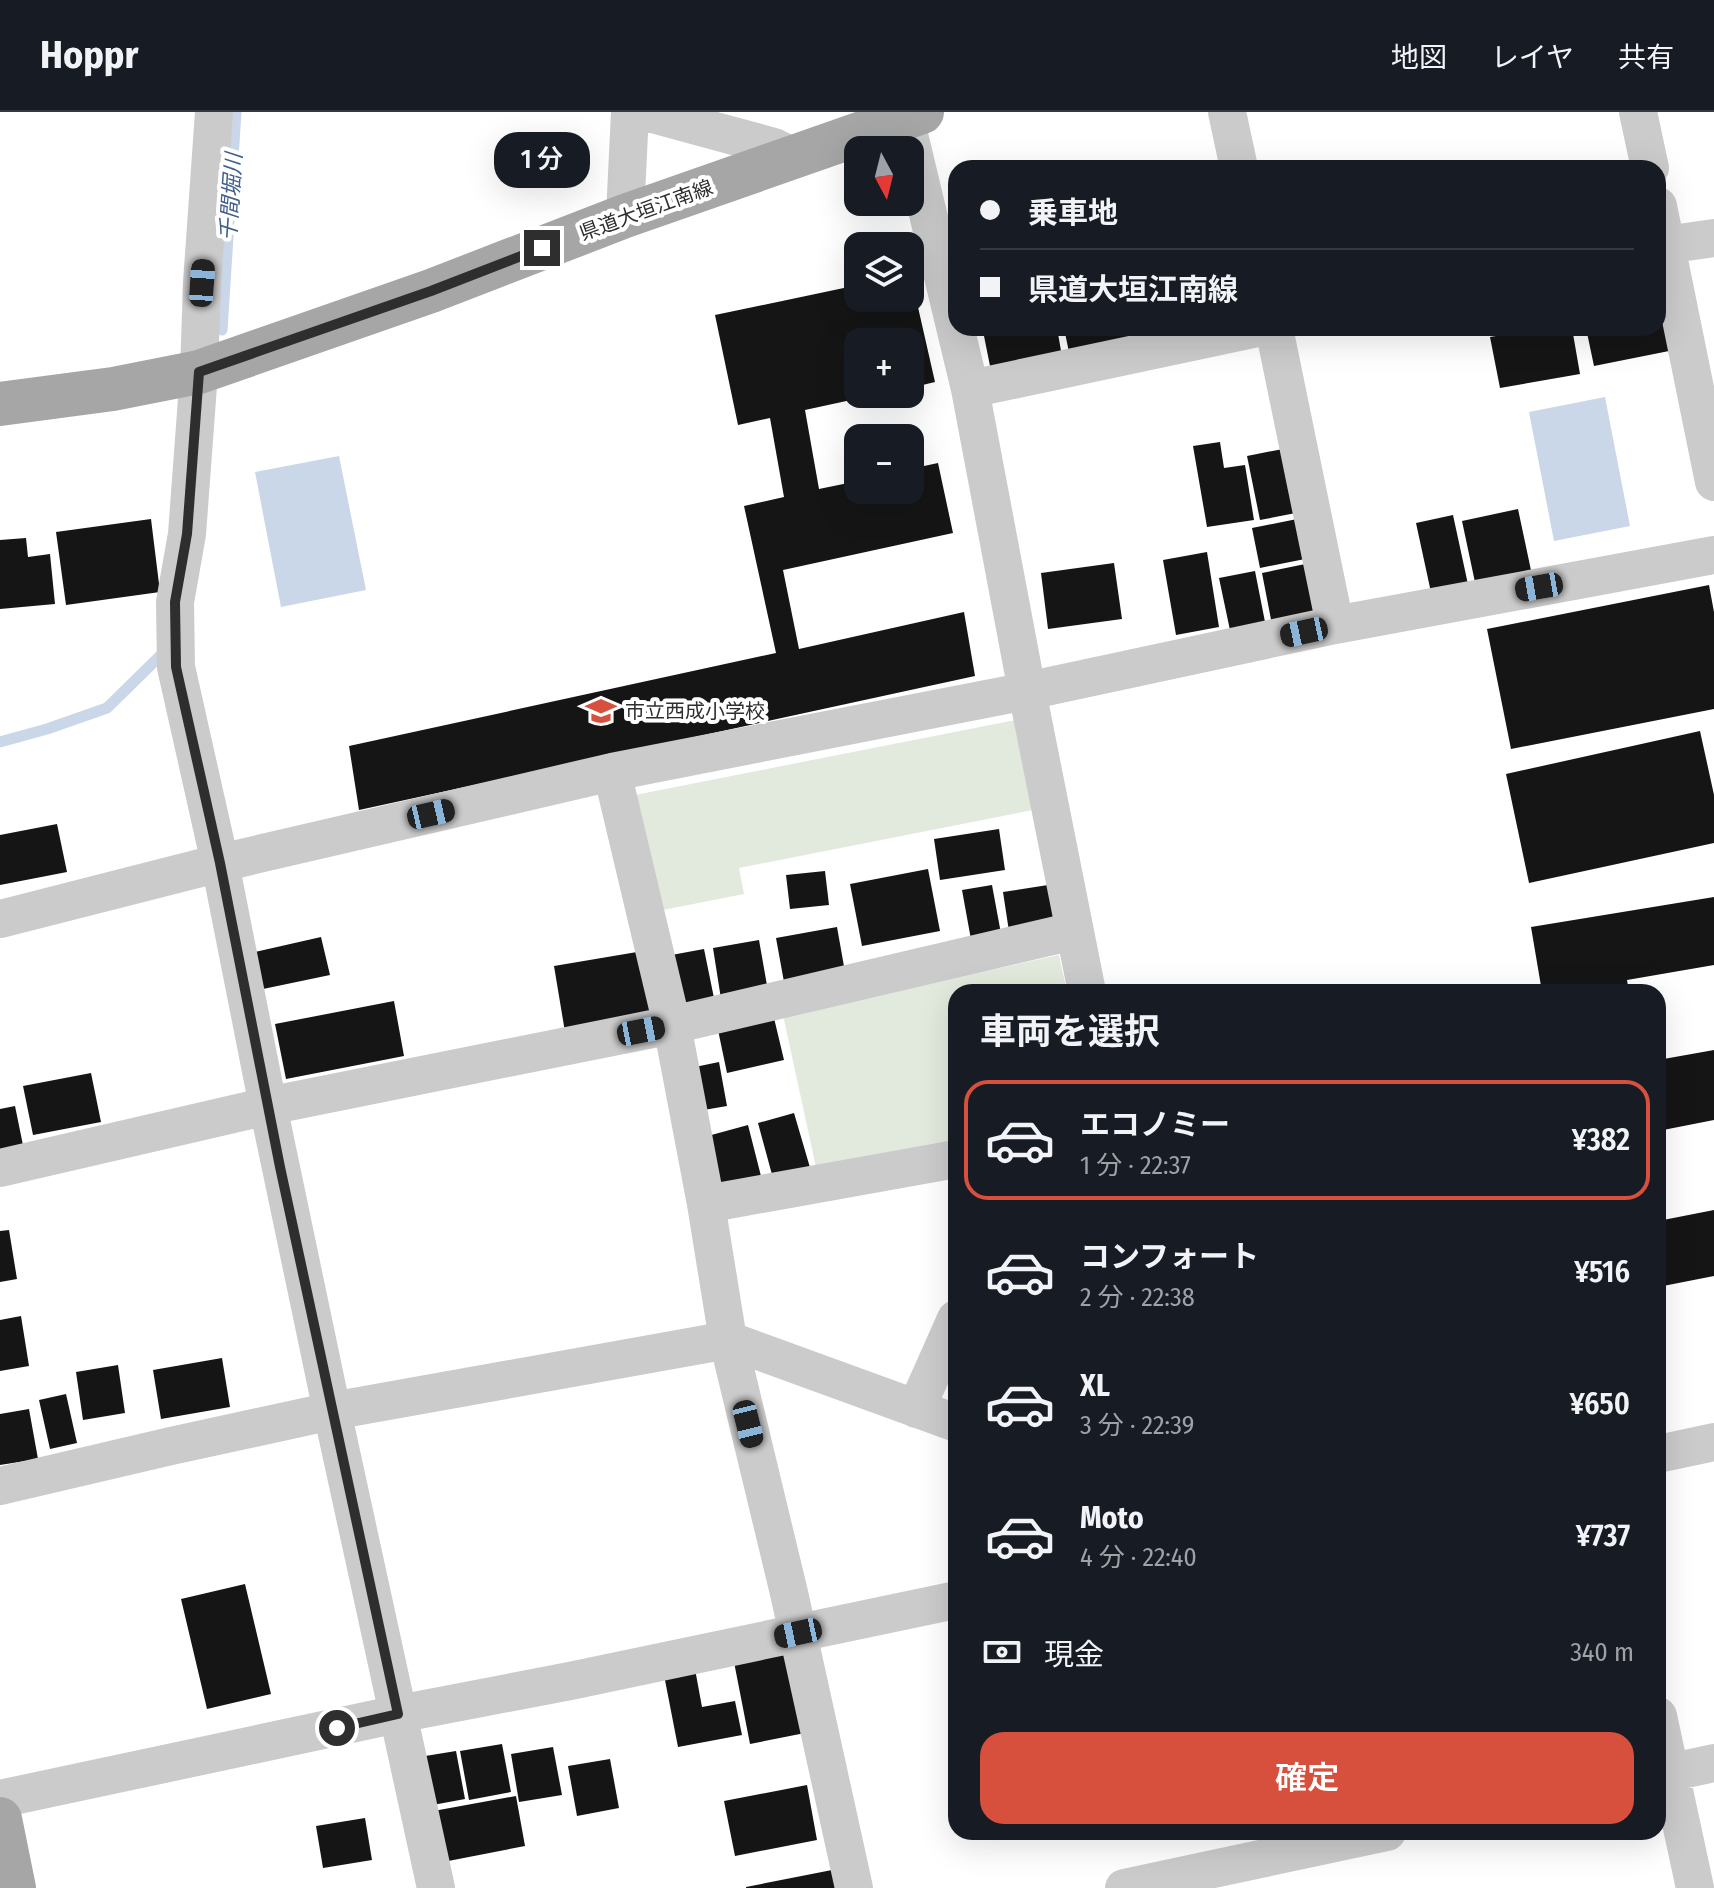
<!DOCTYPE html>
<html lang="ja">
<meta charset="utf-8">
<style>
body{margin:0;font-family:"Fira Sans Condensed","Noto Sans JP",sans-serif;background:#242831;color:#f1f3f6;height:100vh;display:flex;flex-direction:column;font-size:30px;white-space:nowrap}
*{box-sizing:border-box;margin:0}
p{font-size:26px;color:#9ea1a6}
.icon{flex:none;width:44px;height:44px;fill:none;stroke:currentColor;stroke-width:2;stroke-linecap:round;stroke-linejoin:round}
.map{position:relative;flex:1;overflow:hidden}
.side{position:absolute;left:948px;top:872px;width:718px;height:856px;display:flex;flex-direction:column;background:#171b24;border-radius:24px;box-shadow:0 8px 32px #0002}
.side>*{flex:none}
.guide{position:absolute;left:948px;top:48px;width:718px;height:176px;border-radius:24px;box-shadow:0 8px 32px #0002;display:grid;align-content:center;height:176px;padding:0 32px;background:#171b24}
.needle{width:52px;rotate:173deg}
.fabs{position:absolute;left:844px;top:24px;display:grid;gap:16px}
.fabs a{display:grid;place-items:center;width:80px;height:80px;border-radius:16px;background:#171b24;box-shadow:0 8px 32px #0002;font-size:40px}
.end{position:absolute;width:36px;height:36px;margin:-18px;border:10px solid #2e2e2e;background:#fff;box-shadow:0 0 0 4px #fff}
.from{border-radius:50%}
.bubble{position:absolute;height:56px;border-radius:24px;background:#171b24;box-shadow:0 8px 32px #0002;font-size:26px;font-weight:600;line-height:56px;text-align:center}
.car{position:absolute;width:24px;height:48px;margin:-24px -12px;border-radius:10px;box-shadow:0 0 6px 2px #0007;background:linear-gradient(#222 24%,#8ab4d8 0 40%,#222 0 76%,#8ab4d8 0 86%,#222 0)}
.guide b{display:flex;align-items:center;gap:28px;height:76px;font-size:30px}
.guide b+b{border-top:2px solid #363941}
.guide i{width:20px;height:20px;background:#f1f3f6}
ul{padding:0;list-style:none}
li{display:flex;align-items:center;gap:24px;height:120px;margin:0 16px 12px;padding:0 16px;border:4px solid transparent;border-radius:24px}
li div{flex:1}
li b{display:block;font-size:30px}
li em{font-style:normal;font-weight:600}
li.selected{border-color:#d7503e}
li>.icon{width:72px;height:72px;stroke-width:1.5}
h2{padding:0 32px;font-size:36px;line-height:96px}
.pay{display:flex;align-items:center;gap:20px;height:88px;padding:0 32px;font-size:30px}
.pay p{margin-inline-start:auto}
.primary-button{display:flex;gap:16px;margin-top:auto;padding:16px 32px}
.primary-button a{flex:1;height:92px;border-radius:24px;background:#d7503e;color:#fff;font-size:32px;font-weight:600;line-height:92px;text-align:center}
header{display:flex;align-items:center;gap:48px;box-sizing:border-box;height:112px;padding:0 40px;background:#171b24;border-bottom:2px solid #363941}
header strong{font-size:38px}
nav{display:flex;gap:44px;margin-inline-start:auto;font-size:28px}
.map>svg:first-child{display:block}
</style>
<header>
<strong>Hoppr</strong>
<nav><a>地図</a><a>レイヤ</a><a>共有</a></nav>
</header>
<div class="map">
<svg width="1714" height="1776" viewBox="0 0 1714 1776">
<rect width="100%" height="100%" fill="#fff"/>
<path fill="#e2eadd" d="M1020,607l18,90 -299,59 5,26 -86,17 -23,-116z
M1059,843l8,37h-111v150l-139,30 -34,-157z"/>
<path fill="#cad7e9" d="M1605,285l25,129 -76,15 -25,-129z
M339,344l27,134 -85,17 -26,-135z"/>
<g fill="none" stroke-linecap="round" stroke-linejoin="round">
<path stroke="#cad7e9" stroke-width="11" d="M222,218l14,-218
M0,630l47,-13 60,-21 54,-53"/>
</g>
<path fill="#151515" d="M956,97v36h-2l-6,-35z
M910,160l25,110 -25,6v-46h-52v52l16,1 -69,15 14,79 39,-8v9h52v-21l28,-6 15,70 -170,37 16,79 165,-37 11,64 -616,134 -10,-64 427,-93 -32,-147 40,-9 -14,-79 -32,7 -23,-110 143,-30v13h52z
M1659,189l10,50 -75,15 -8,-38h72v-26z
M1025,216h32l6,34 -71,14 -8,-40z
M1064,216h65l4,22 -62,12z
M1545,216h27l8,46 -80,14 -10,-51z
M1220,330l4,26 21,-3 9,55 -47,7 -14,-81z
M1288,336l13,64 -41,8 -13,-64z
M1518,397l14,66 -56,12 -14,-66z
M1453,403l16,74 -37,8 -16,-74z
M151,407l9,73 -94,13 -10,-73z
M1297,407l8,40 -45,9 -8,-40z
M26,426l2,19 22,-3 5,50 -55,5v-69z
M1207,440l12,75 -43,8 -13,-75z
M1315,450l12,58 -54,10 -11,-57z
M1114,451l8,56 -74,10 -7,-56z
M1255,459l11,56 -35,8 -12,-57z
M1709,473l5,27v97l-203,40 -24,-120z
M1700,619l14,64v48l-185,40 -23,-109z
M57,712l10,48 -67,13v-50z
M999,717l6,41 -65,10 -6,-41z
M928,757l12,62 -78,15 -12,-62z
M825,759l4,34 -39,4 -4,-34z
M992,773l10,54 -30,6 -10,-55z
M1048,773l8,46 -46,7 -7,-46z
M1714,785v68l-87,15 2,12h-87l-11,-65z
M837,815l8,45 -61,10 -8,-44z
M321,825l9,38 -67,14 -8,-37z
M759,828l9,51 -47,8 -8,-51z
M704,837l11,54 -38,7 -11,-54z
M643,839l11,66 -89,15 -11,-66z
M394,889l10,55 -118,23 -11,-55z
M774,906l10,42 -57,13 -9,-43z
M1714,938v70l-56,11v-71z
M719,950l8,44 -29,5 -8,-43z
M91,961l10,49 -68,13 -10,-49z
M15,994l10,49 -25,5v-51z
M794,1001l17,58 -37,11 -16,-59z
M748,1013l14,55 -44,11 -14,-54z
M1714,1098v66l-56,11v-66z
M9,1118l8,49 -17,3v-51z
M21,1204l8,50 -29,5v-51z
M222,1246l8,49 -69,12 -8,-49z
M118,1253l7,48 -42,7 -7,-48z
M66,1282l11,49 -27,6 -11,-49z
M29,1297l9,50 -38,6v-51z
M245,1472l26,110 -64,15 -26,-110z
M790,1539l15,82 -55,11 -16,-82z
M695,1557l7,38 33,-6 7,34 -64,12 -14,-72z
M502,1632l9,48 -42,8 -9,-49z
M553,1635l9,48 -43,7 -8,-48z
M456,1639l9,48 -43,8 -9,-49z
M610,1647l9,49 -42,8 -9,-50z
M807,1673l10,55 -82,16 -11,-55z
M516,1684l9,50 -87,17 -10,-51z
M365,1706l7,42 -49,8 -7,-42z
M832,1758l3,18h-89v-1z"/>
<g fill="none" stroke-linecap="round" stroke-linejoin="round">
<path stroke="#cbcbcb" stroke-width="38" d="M214,0l-12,171 -3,89 -12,162 -12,68 1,65 44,196 48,243 64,305 104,477
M645,0l129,35 20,10
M1227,0l12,56
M1638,0l12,56
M905,6l65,271 57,302 60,301
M1658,94l56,276
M625,104l5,-104
M1658,134l56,-8
M1274,216l61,297
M970,277l288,-61
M612,660l60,253 34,179 22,136 61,253 65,295
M0,807l220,-56 392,-91 415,-81 308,-66 379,-70
M0,1056l268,-62 404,-81 402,-94
M706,1092l250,-45
M916,1297l40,-90
M1658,1342l56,-12
M0,1374l171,-40 161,-35 396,-71 228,83
M1658,1604l37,172
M1658,1663l56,-12
M0,1687l398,-85 172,-33 386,-81
M1124,1776l263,-56"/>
<path stroke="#a6a6a6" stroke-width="44" d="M0,292l113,-15 86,-17 232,-81 194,-75 297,-104
M0,1707l14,69"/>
</g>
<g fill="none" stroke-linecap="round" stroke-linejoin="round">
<path stroke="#2e2e2e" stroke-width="10" d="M337,1616l61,-14 -118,-547 -60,-304 -44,-196 -1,-65 12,-68 12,-162 232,-81 111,-43"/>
</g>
<defs>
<g id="school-bare" transform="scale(2.4)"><path d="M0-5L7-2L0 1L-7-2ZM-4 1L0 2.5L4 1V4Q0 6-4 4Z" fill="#d7503e" stroke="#fff" stroke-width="2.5" paint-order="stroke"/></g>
</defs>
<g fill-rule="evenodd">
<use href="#school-bare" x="601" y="599"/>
</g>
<g text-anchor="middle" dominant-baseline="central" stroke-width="8" stroke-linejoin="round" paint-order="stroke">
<g font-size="20" fill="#2e2e2e" stroke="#fff">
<text transform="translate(646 98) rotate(-20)">県道大垣江南線</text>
</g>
<g font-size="20" fill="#2e2e2e" stroke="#fff" text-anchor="start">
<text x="625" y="599">市立西成小学校</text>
</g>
<g font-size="22" font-style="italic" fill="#42618a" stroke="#fff">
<text transform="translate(231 85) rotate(-86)">千間堀川</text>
</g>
</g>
</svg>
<div class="fabs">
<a><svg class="needle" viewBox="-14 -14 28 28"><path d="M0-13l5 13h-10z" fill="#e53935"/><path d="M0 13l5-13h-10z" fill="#9ea1a6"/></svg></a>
<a><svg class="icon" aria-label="layers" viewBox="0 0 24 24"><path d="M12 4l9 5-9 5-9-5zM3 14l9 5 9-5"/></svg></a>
<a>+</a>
<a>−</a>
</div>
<i class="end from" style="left:337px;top:1616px"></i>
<i class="end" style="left:542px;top:136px"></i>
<div class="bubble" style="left:494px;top:20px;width:96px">1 分</div>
<i class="car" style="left:202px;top:171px;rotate:4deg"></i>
<i class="car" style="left:1539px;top:475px;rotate:260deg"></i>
<i class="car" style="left:1304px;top:520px;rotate:258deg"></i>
<i class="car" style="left:431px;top:702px;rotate:77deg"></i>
<i class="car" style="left:641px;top:919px;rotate:79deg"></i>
<i class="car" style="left:748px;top:1312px;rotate:166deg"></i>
<i class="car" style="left:798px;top:1521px;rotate:258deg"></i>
<div class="guide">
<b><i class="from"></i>乗車地</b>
<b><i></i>県道大垣江南線</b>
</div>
<section class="side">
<h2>車両を選択</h2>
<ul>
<li class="selected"><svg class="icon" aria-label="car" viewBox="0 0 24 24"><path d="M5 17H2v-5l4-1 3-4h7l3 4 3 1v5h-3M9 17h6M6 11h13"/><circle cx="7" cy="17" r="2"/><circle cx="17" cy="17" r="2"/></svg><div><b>エコノミー</b><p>1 分 · 22:37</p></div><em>¥382</em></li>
<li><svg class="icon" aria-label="car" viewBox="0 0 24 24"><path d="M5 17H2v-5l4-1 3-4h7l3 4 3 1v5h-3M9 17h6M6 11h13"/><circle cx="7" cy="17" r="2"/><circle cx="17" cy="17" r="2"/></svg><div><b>コンフォート</b><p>2 分 · 22:38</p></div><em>¥516</em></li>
<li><svg class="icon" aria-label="car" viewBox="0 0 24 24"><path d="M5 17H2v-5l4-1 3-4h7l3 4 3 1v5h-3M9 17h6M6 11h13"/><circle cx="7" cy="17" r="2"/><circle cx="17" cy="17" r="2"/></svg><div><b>XL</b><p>3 分 · 22:39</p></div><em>¥650</em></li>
<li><svg class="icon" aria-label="car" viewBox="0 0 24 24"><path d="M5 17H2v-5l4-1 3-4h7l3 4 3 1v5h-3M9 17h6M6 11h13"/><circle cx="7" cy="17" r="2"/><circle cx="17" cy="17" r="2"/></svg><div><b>Moto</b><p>4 分 · 22:40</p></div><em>¥737</em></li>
</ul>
<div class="pay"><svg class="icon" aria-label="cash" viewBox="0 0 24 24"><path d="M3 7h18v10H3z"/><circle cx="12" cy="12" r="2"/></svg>現金<p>340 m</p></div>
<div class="primary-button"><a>確定</a></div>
</section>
</div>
